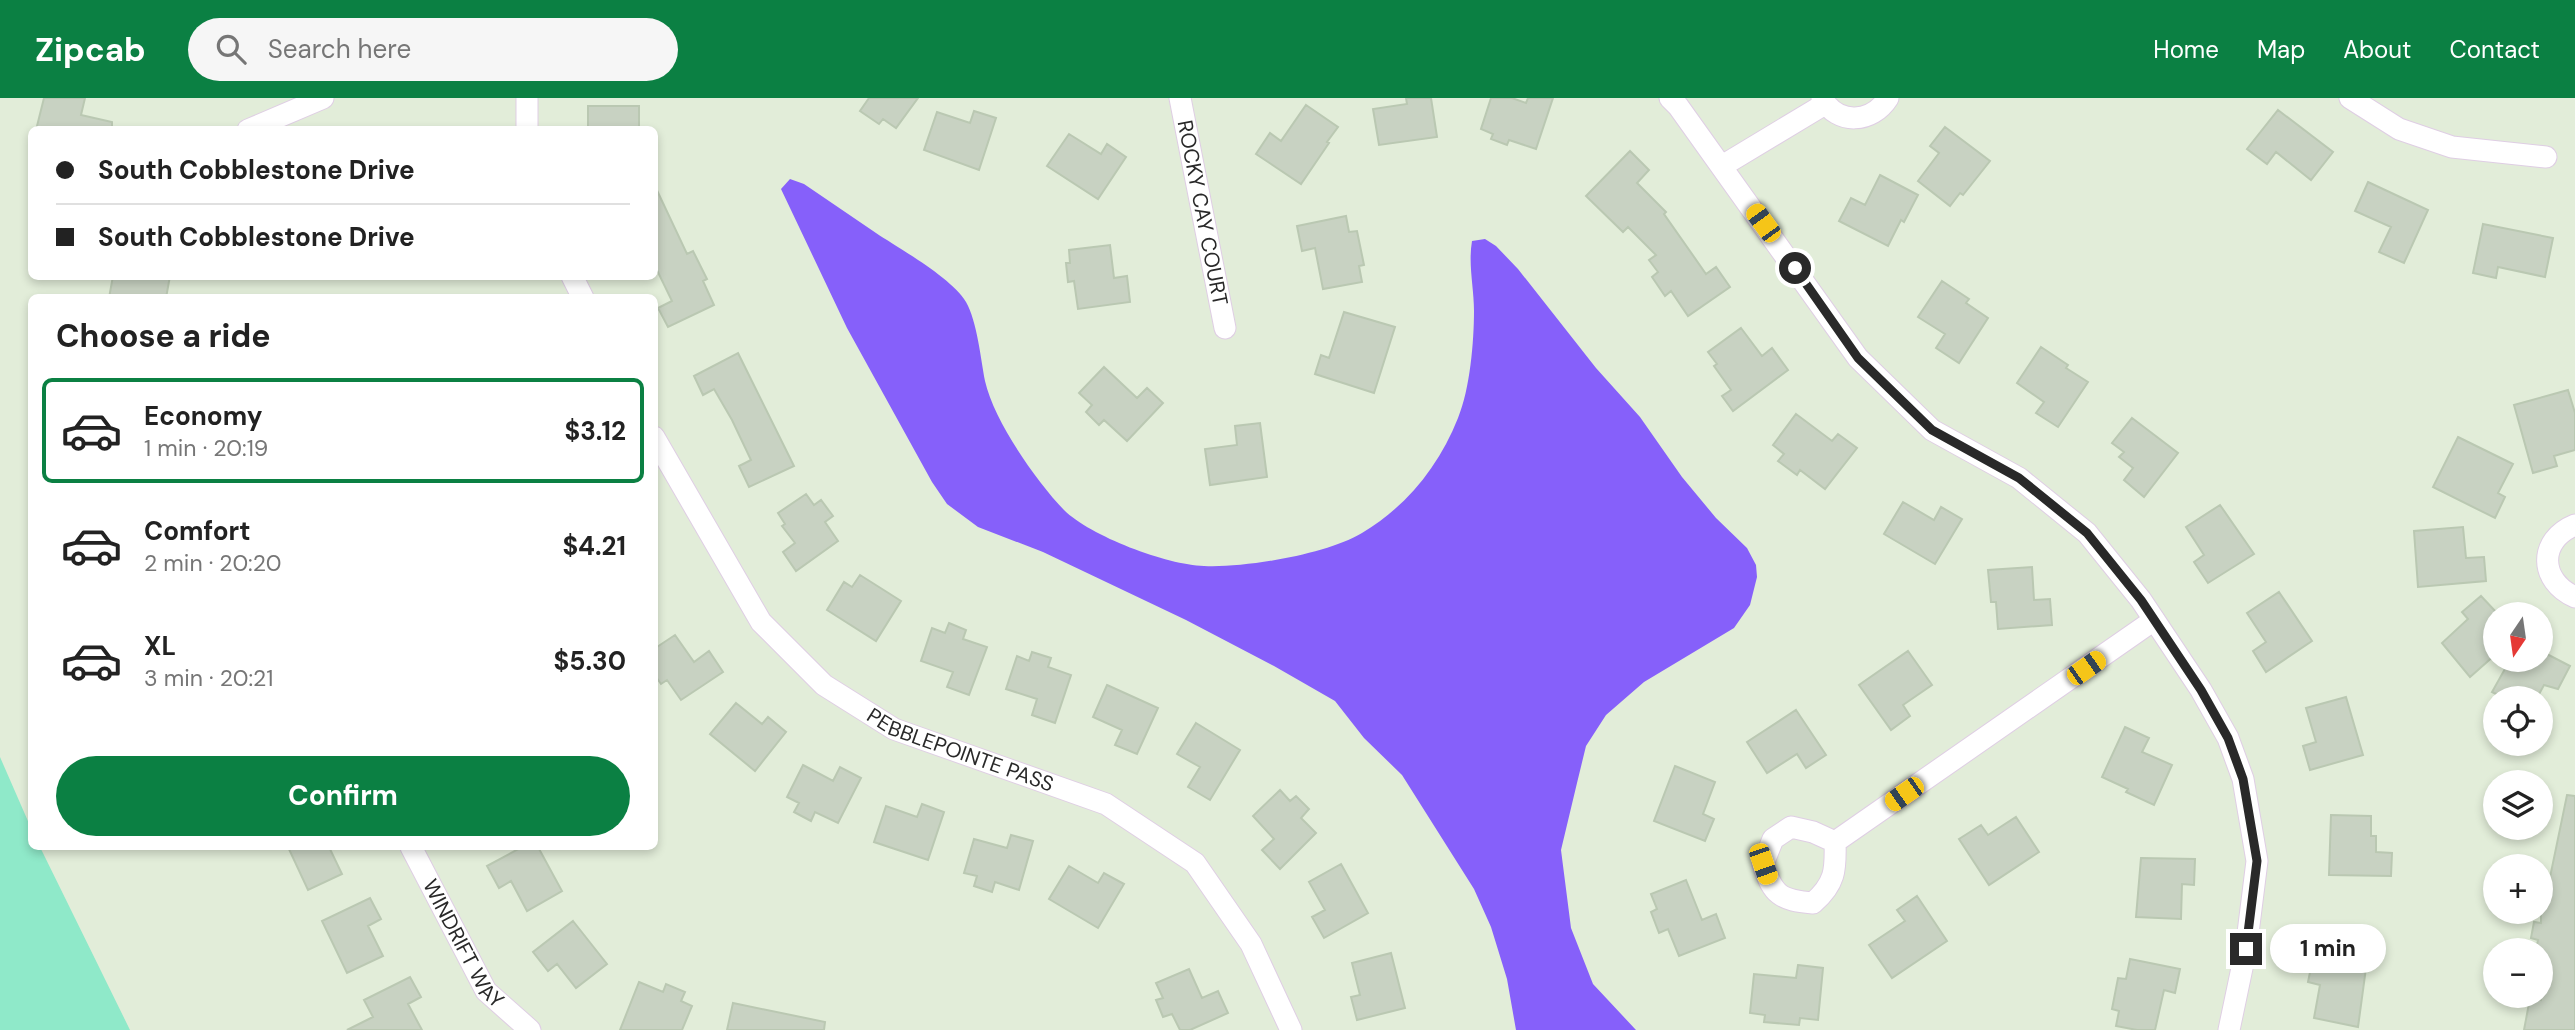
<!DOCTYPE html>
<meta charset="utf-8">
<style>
body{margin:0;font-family:"DM Sans",sans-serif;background:#f6f6f6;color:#222;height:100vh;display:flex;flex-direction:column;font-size:26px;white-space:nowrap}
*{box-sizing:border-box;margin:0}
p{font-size:23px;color:#767676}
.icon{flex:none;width:38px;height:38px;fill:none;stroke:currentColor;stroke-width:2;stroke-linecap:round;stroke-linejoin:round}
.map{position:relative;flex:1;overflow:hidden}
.side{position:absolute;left:28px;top:196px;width:630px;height:556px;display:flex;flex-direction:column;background:#fff;border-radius:10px;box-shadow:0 4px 10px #0003}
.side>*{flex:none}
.banner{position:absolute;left:28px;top:28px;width:630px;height:154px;border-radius:10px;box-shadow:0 4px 10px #0003;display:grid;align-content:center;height:154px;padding:0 28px;background:#fff}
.needle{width:46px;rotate:193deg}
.buttons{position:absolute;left:2483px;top:504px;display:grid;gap:14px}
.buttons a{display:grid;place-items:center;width:70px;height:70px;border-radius:50%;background:#fff;box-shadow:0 4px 10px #0003;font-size:35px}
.end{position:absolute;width:32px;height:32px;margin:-16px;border:9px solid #292929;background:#fff;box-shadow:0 0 0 4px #fff}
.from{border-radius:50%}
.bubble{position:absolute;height:49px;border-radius:24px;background:#fff;box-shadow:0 4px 10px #0003;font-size:23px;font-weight:700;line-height:49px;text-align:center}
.car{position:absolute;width:21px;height:42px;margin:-21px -10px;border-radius:9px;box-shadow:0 0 5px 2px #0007;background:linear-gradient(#f5c518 24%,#345 0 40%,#f5c518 0 76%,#345 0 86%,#f5c518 0)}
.banner b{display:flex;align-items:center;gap:24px;height:66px;font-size:26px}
.banner b+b{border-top:2px solid #e0e0e0}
.banner i{width:18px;height:18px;background:#222}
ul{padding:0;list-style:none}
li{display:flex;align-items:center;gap:21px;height:105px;margin:0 14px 10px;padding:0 14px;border:4px solid transparent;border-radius:10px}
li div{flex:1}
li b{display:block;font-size:26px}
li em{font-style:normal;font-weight:700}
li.active{border-color:#0b8043}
li>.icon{width:63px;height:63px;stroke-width:1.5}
h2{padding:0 28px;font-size:32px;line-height:84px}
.action{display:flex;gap:14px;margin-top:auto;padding:14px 28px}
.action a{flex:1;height:80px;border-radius:42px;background:#0b8043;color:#fff;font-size:28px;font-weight:700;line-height:80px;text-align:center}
header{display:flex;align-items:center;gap:42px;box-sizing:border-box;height:98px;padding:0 35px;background:#0b8043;color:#fff}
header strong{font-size:33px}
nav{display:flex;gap:38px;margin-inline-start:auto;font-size:24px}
.search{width:490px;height:63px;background:#f6f6f6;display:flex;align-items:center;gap:18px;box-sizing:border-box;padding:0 24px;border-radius:38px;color:#767676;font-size:26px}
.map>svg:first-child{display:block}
</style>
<header>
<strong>Zipcab</strong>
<div class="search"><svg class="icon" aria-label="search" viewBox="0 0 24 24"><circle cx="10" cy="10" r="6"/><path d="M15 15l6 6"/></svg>Search here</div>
<nav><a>Home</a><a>Map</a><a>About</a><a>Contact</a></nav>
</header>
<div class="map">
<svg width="2575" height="932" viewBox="0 0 2575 932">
<rect width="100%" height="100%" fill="#e2edd9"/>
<path fill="#8fe9c9" d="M0,659l31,71 1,19h8l90,183h-130z"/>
<path fill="#8660fa" d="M790,81l14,5c24,16 48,33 72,49 24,16 76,45 90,69 11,19 15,58 19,79 9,40 51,100 79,129 26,26 103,55 140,56 42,2 123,-12 158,-33 45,-27 77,-67 96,-115 12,-29 16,-76 16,-107 0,-24 -6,-46 -2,-70l13,-2 11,7 22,23 78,99 44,49 42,60 34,41 31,30 9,17 1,12 -7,28 -16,23 -90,54 -38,33 -20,31 -9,37 -16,67 10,78 22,56 43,46h-120l-9,-51 -16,-52 -17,-38 -72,-114 -38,-37 -29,-37 -61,-35 -88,-46 -143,-68 -65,-25 -31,-23 -15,-22 -85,-154 -66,-139z"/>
<path fill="#c8d2c2" stroke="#bac8b2" stroke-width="2" d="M44,0h41l-4,17 31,7v8h-76z
M869,0h49l-22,30 -13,-9 -4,5 -19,-13z
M1406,0h25l6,39 -58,8 -6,-36 34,-5z
M1491,0h21l14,5 2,-5h25l-17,51 -27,-9 -2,5 -16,-6 2,-5 -12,-5z
M1306,7l32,22 -11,15 2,1 -28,41 -45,-30 14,-21 11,8z
M588,8h51v24h-51z
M2278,12l55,42 -22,28 -35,-28 -9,12 -20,-15z
M974,13l22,7 -17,52 -55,-20 13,-38 33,11z
M1945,29l45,34 -27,34 -3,-2 -10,13 -32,-25 21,-28 -9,-7z
M1069,36l32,20 6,-10 19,13 -28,42 -51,-33z
M1630,53l19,19 -12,13 29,29 -2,2 42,60 10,-7 14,20 -42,29 -17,-25 -6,5 -13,-19 6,-5 -9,-12 7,-5 -28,-28 -5,5 -37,-36z
M1880,77l38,20 -14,27 -3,-2 -13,26 -49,-25 12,-23 14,7z
M2368,84l60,28 -24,53 -25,-11 12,-25 -36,-16z
M654,86l33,70 6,-3 14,28 -4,2 11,24 -46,22 -10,-19 14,-7 -18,-37z
M1346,118l3,16 8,-1 7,34 -5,1 3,16 -39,7 -8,-41 -13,3 -5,-25z
M2483,126l70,14 -8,39 -47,-10 -2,11 -23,-5z
M1110,147l4,33 13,-2 3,26 -52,7 -4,-28 -6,1 -2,-19h4l-1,-13z
M113,178h57l-4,22h-57z
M1942,183l27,18 -3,4 22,15 -29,45 -23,-15 9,-14 -27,-17z
M1344,214l51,15 -21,66 -59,-19 6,-19 8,3z
M1741,230l21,28 10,-8 16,22 -55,41 -11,-15 9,-6 -17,-24 3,-2 -9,-12z
M2041,249l27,18 -2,3 22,14 -30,45 -22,-14 8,-11 -27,-19z
M738,255l56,113 -45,21 -10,-21 12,-6 -19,-40 -18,-31 -11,6 -9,-19z
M1104,269l33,31 10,-10 16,15 -36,38 -23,-21 -5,5 -13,-13 6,-7 -13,-12z
M2568,292l7,23v37l-21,6 3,10 -24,7 -19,-68z
M1796,316l36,27 6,-7 19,14 -32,41 -25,-19 -3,5 -19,-14 6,-7 -11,-9z
M2132,320l46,35 -34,44 -20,-17 9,-12 -14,-11 5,-5 -12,-9z
M1260,325l7,54 -57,8 -5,-36 32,-4 -2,-19z
M2458,339l55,27 -15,29 7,4 -10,21 -62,-31z
M806,396l8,11 7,-5 12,16 -8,6 13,19 -42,30 -13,-19 12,-9 -13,-17 3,-2 -7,-11z
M1903,404l31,18 7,-13 21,12 -27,45 -51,-30z
M2220,407l34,49 -46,29 -14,-21 10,-7 -18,-28z
M2463,429l3,31 18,-1 2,24 -68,6 -4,-56z
M2032,469l2,33 16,-1 2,26 -54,4 -2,-27h-5l-3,-32z
M860,477l41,26 -25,40 -49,-31 17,-28 8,5z
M2279,494l33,49 -46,31 -13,-21 13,-9 -19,-29z
M2481,498l15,16v42l-26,23 -28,-34 26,-24 -6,-7z
M949,525l17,7 -3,9 24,8 -18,48 -22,-8 6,-15 -32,-11 11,-33 13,5z
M675,537l19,27 15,-11 14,21 -42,28 -14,-20 -6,4 -7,-10v-25z
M1908,553l24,34 -29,20 7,11 -19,14 -32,-45z
M2541,553l29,15 -12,23 -14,-4 -7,13h-33l-12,-6 18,-32h31z
M1032,554l19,6 -3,9 23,8 -16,48 -23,-8 5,-16 -31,-10 11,-33 12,5z
M1107,587l51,23 -21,46 -22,-9 7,-15 -29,-13z
M2346,599l17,58 -53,15 -7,-24 13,-4 -10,-34z
M736,605l26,21 6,-7 18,15 -31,39 -45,-37z
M1796,612l30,45 -20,13 -9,-14 -30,19 -20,-31z
M1196,625l44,27 -30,50 -22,-13 12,-20 -23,-13z
M2125,629l24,11 -7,14 30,13 -18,40 -28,-13 2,-3 -26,-12z
M803,667l30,16 7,-14 21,11 -23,45 -23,-11 -4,9 -17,-9 5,-9 -12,-6z
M1675,668l40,16 -12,32 11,5 -9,22 -51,-20z
M1280,692l10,11 6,-5 13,13 -8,9 15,15 -36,36 -18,-19 12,-11 -21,-23z
M2567,697l8,1v234h-51l6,-32 11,2v-50h-5l2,-10 -7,-2 3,-16 7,1v-38l7,2z
M922,706l22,8 -16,48 -54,-18 12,-36 31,11z
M2331,717l40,1v20h5v16l16,1 -1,23 -62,-1z
M2016,719l23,35 -50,33 -30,-46 22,-14 7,10z
M1011,737l22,6 -14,49 -24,-8 -3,10 -18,-6 3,-10 -13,-3 10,-34 33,9z
M288,749h41l13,27 -34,16z
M522,749h16l24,44 -35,20 -16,-30 -12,7 -12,-22z
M2141,760l54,1 -1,26 -12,-1 -1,35 -45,-2z
M1341,766l27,49 -44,25 -12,-21 13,-7 -16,-28z
M1069,768l29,17 6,-10 20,11 -26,44 -49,-29z
M1686,782l16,40 14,-6 9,24 -46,18 -11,-27 -9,4 -8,-21 6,-3 -6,-15z
M1917,798l30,45 -55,37 -23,-33 36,-24 -8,-11z
M370,800l11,21 -13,7 15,30 -36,17 -25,-52z
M573,823l34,43 -31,24 -19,-24 -9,7 -15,-19z
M1391,855l14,55 -48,12 -6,-23 9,-2 -8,-32z
M2313,860l53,10 -8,59 -44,-9 6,-33 -12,-3z
M2130,861l50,10 -5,24 -11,-3 -9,40h-18l-21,-4 3,-15 -7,-2 6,-31 8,1z
M1798,867l25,3 -5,52 -18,-2 -1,7 -35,-3 1,-7 -15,-2 4,-39 42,4z
M1189,871l13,29 16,-7 10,22 -38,17h-10l-8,-16 -9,3 -7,-17 7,-2 -7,-15z
M410,879l11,20 -13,7 14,26h-75l26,-13 -9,-17z
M639,884l24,10 3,-8 19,8 -4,9 11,5 -10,24h-62z
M733,905l92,19 -1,8h-97z"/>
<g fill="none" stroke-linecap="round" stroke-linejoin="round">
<g stroke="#dfcee4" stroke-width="23">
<g id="minor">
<path d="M527,0v32"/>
<path id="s1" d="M1180,0l45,230"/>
<path d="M1670,0l8,8 180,252 74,72 87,48 68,55 54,67 60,90 27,48 15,41 14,82 -11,88 -17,81"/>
<path d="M1822,0c16,28 50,25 66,0"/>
<path d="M2350,0l49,31 53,18 94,10"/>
<path d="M248,32l75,-32"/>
<path d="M1722,68l103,-62"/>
<path d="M572,178l11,22"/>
<path id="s2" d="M654,339l107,185 63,63 70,44 212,75 89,59 56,81 40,86"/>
<path d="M2575,427c-37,15 -36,56 0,72"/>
<path d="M1835,744l-22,-10 -22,-5 -18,12 -10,25c10,31 17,36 50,39 22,-19 23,-33 22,-61l319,-222"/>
<path id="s3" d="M411,749l75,144 44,39"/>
</g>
</g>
<use href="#minor" stroke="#fff" stroke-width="21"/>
</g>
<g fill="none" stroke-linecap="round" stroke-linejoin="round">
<path stroke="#292929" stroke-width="9" d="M1795,170l63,90 74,72 87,48 68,55 54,67 60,90 27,48 15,41 14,82 -11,88"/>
</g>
<g text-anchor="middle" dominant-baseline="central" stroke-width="7" stroke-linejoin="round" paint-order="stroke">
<g font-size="21" fill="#292929" stroke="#fff">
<text stroke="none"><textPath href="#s1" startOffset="117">ROCKY CAY COURT</textPath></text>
<text stroke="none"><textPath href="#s2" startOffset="455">PEBBLEPOINTE PASS</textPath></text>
<text stroke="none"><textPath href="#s3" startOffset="110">WINDRIFT WAY</textPath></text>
</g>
</g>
</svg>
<div class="buttons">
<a><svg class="needle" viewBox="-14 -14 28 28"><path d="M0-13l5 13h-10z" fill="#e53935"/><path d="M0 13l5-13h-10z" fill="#767676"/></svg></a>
<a><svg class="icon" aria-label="locate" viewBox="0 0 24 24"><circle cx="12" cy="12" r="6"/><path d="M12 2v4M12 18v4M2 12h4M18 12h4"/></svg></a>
<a><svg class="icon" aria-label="layers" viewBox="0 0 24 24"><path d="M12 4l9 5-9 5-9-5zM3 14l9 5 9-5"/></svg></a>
<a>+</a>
<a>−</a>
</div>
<i class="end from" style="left:1795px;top:170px"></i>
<i class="end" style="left:2246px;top:851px"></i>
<div class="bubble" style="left:2270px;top:826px;width:116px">1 min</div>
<i class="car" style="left:1763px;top:125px;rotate:324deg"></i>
<i class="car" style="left:2086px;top:570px;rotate:55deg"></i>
<i class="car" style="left:1904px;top:696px;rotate:235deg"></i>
<i class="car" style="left:1763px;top:766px;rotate:161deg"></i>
<div class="banner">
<b><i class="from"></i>South Cobblestone Drive</b>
<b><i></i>South Cobblestone Drive</b>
</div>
<section class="side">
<h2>Choose a ride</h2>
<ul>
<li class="active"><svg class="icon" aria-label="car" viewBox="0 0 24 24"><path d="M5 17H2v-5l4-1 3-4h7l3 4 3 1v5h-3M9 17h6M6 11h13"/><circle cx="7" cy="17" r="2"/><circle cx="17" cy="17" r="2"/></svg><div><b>Economy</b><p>1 min · 20:19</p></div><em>$3.12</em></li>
<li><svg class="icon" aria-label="car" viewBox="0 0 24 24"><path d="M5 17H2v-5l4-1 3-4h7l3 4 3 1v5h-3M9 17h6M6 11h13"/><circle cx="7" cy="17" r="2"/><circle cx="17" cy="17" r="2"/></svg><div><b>Comfort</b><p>2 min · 20:20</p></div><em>$4.21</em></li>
<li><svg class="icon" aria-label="car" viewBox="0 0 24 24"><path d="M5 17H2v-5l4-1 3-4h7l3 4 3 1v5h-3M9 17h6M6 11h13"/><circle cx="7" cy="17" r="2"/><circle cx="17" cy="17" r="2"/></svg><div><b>XL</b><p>3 min · 20:21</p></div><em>$5.30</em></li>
</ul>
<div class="action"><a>Confirm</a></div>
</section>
</div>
